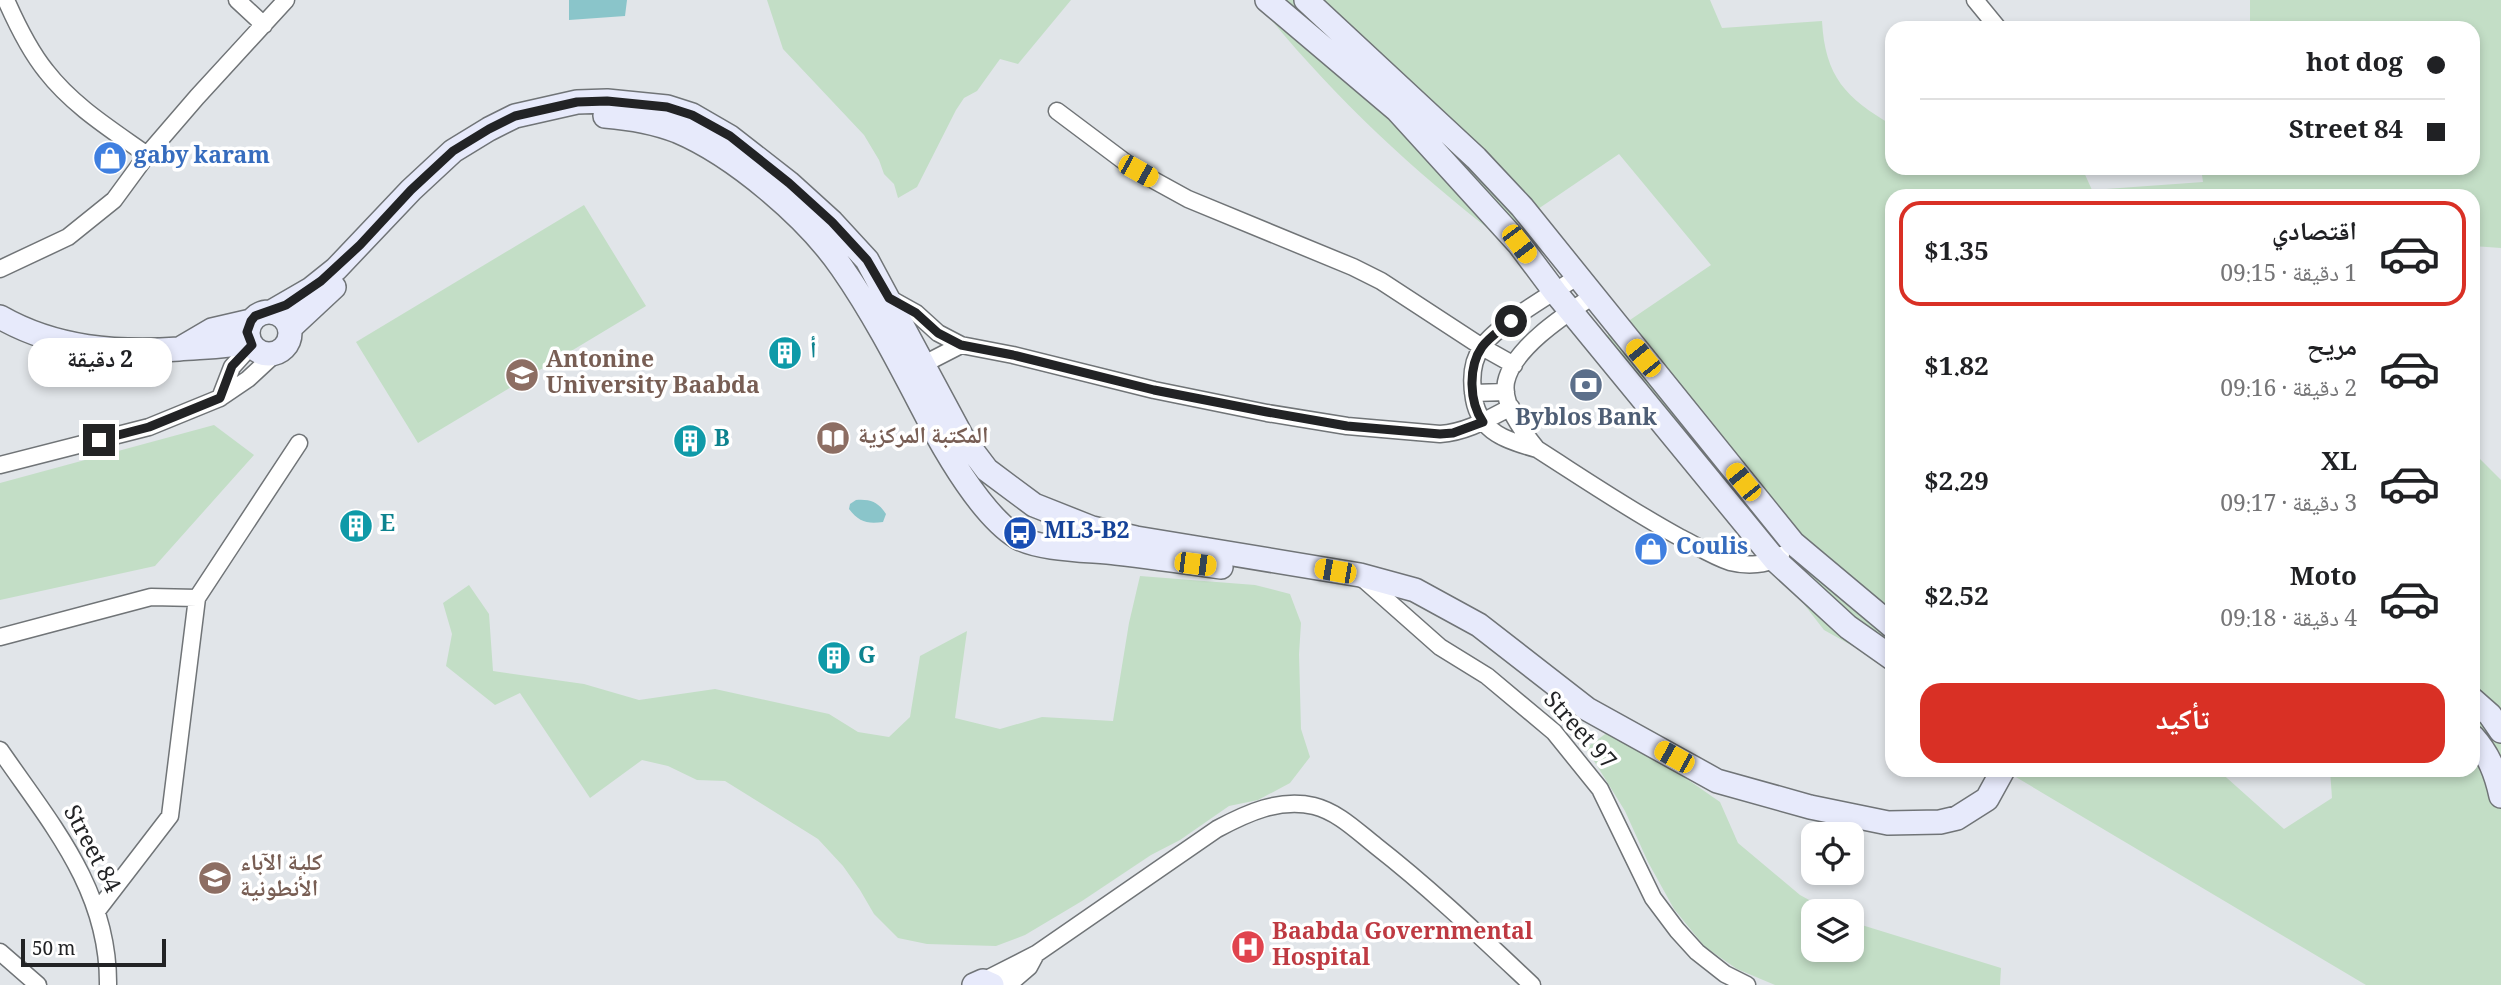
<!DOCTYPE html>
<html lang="ar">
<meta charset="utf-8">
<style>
body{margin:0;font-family:Georgia,"Noto Naskh Arabic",serif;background:#f2f2f2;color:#202124;direction:rtl;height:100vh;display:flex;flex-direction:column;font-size:26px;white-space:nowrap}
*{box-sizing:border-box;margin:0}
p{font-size:23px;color:#757577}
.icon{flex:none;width:38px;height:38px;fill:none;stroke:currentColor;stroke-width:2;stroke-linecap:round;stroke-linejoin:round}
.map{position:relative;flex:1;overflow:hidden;direction:ltr}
.side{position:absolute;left:1885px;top:189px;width:595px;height:588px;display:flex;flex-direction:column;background:#fff;border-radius:21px;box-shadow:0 4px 10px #0003;direction:rtl}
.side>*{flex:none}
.hud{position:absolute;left:1885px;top:21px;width:595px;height:154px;border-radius:21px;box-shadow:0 4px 10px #0003;direction:rtl;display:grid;align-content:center;height:154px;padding:0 35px;background:#fff}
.controls{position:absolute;left:1801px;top:822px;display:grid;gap:14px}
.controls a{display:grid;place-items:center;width:63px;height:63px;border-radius:14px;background:#fff;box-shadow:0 4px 10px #0003;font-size:35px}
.scale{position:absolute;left:21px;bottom:18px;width:145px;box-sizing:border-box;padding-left:7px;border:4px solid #222325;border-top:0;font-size:19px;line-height:24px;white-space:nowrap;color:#222325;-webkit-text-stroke:5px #fff;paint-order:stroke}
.end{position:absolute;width:32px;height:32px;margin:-16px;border:9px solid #222325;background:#fff;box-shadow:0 0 0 4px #fff}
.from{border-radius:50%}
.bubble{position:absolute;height:49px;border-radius:21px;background:#fff;box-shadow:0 4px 10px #0003;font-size:23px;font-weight:800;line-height:49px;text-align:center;direction:rtl}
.car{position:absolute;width:21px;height:42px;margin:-21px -10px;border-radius:9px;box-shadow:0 0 5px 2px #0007;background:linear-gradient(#f5c518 24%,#345 0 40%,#f5c518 0 76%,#345 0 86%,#f5c518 0)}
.hud b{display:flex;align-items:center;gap:24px;height:66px;font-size:26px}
.hud b+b{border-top:2px solid #e0e0e0}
.hud i{width:18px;height:18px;background:#202124}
ul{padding:12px 0 0;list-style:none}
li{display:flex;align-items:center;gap:21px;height:105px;margin:0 14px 10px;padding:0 21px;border:4px solid transparent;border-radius:21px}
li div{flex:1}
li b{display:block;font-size:26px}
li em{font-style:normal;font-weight:800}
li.active{border-color:#d93025}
li>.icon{width:63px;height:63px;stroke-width:1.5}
.cta{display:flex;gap:14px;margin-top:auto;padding:14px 35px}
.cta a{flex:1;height:80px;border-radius:21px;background:#d93025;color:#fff;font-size:28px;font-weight:800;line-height:80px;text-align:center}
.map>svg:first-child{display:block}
</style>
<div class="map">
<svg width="2501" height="985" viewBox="0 0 2501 985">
<rect width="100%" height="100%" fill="#e1e5e9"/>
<path fill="#c3dec6" d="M767,0h304l-53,64 -18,-5 -23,32 -13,7 -8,12 -39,77 -19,11 -4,-14 -10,-10 -5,-14 -15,-25 -81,-86z
M1255,0h455l12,28 100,-7c3,56 24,77 70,104v43h190l10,22 111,-8 -2,-14h272v-140h-223v-28h251v248l-28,-2v-50h-581v472l-68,-38 -225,-289 112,-76 -92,-111 -121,82c-92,-71 -170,-145 -243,-236z
M584,205l62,101 -228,137 -62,-101z
M214,425l40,30 -99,111 -155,34v-117z
M2473,452l28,28v505h-135l-362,-215h214l66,59 48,-31 -2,-28h143z
M1140,576l115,9 35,9 11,29 -2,31 2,75 9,28 -20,26 -32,17 -29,6 -49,34 -29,15 -69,46 -57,34 -29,11 -69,-2 -29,-6 -24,-24 -14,-24 -17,-24 -25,-27 -93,-58 -28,-1 -29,-14 -26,-6 -52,38 -70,-105 -25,12 -49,-39 6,-32 -9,-31 26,-18 20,29 4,57 91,13 55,16 76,-11 114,25 29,18 31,5 21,-20 10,-61 47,-25 -12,87 45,11 42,-12 71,4 16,-98z
M1608,732l46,24 66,46 18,41 62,52 31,17h-18v38h39v-28l149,46 -1,17h-225l-38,-16 -32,-22 -31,-38 -26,-47 -23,-51 -39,-63z"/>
<path fill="#8ac5ca" d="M569,0h58l-2,16 -56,4z
M856,500c15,-1 22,2 30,14l-3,8c-16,2 -24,0 -34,-13l1,-5z"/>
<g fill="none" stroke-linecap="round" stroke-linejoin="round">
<g stroke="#707477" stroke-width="19">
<path id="street" d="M6,0c11,25 23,50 40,71 27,35 66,59 101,84
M237,0l27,25
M1975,0l23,28
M1057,111l80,60 51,28 165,68 28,14 101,66 32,18
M0,269l68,-32 46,-37 33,-45 50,-58 89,-97
M1593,296c-27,18 -80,52 -87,86 -4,23 17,50 31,67 47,30 94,62 144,89 16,8 31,18 49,24 16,4 38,4 51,-7
M889,298l27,15 22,20 23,12 52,10 141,35 113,23 80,13 93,8c27,-2 48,-15 71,-27
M924,364l37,-19
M1473,393l33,-1
M220,398l12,-31 20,-22
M1537,449c-29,-8 -57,-16 -63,-50 -3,-17 -3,-37 8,-52 16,-23 70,-53 95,-70
M0,465l149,-38 71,-29 28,-19 27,-25
M1362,578l78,69 47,29 67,56 46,57 53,109 24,32 20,22 28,22 22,11
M0,637l151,-40 46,1
M0,750c51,74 109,140 108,235
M97,911l73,-95 27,-218 102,-155
M0,952l38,33
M983,981l53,-27 181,-125c30,-16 62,-31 97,-23 24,6 43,25 62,40 55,43 105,91 156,139
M1008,985l21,-18 7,-13"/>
</g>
<g stroke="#707477" stroke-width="26">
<path id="secondary" d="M1267,0l130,110 122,134 36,48 220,268 73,67 44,31
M1306,0l170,158 46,49 271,336 99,83
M605,116c24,2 49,6 72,15 57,24 130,86 165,137 30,43 55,91 79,137 20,39 59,109 96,132 22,13 73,13 99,16 35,4 70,9 105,14
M273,311l38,-22 25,-20 75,-79 42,-39 36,-22 26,-13 62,-14 30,-1 60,6 25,8 38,22 59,46 43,39 35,38 95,177 25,33 47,35 58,23 44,10 224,37 55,15 64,35 108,84 130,72 93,26 78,16 52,-1 17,-4 30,-19 16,-29
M248 333a21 21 0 1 1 42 0a21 21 0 1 1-42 0Z
M0,317c56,32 117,36 179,32 24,-2 47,-2 71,-7
M290,328l44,-41
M183,347l29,-17 39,-9
M2473,700l17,15 11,16
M2473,737c16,18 23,36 28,59
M974,985l9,-4 9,4"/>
</g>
<use href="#street" stroke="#fff" stroke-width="16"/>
<use href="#secondary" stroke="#e7eafb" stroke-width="23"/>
</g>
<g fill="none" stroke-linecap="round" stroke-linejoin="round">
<path stroke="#222325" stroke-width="9" d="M99,440l50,-13 71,-29 12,-32 20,-21 -5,-13 4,-11 4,-5 31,-11 35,-24 39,-36 51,-55 42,-39 36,-22 26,-13 62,-14 30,-1 60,6 25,8 38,21 59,47 43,39 35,38 22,38 27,15 22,20 23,12 52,10 141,35 113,22 80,14 93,8 13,-1 30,-11c-14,-20 -15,-55 -1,-75 7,-10 20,-18 29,-26"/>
</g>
<defs>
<g id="shop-disc" transform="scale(1.75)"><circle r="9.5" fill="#3f7fe0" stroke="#fff"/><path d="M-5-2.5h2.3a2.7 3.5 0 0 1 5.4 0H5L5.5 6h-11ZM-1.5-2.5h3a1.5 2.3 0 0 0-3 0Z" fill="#fff"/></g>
<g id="building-disc" transform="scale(1.75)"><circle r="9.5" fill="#0f9aa8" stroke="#fff"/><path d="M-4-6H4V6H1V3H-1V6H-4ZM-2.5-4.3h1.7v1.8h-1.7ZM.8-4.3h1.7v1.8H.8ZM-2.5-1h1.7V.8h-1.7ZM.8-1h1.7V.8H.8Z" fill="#fff"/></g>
<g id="university-disc" transform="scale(1.75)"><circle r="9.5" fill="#8d6e63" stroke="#fff"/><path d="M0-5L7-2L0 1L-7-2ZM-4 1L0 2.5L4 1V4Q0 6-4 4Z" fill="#fff"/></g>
<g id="bank-disc" transform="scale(1.75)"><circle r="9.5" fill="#5c6f8a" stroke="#fff"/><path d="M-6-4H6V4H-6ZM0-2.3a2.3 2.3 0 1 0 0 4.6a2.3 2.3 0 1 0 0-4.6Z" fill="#fff"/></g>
<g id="library-disc" transform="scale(1.75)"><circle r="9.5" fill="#8d6e63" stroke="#fff"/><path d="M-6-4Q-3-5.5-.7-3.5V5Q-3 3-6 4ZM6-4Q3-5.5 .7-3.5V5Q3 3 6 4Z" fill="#fff"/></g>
<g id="bus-disc" transform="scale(1.75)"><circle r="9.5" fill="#1a4fb4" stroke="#fff"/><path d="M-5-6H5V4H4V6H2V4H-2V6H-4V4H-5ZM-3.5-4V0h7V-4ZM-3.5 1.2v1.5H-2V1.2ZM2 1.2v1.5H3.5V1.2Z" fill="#fff"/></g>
<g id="school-disc" transform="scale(1.75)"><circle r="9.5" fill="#8d6e63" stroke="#fff"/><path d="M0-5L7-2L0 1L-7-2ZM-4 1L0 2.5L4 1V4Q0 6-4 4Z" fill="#fff"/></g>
<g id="hospital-disc" transform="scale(1.75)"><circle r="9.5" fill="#e0444e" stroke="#fff"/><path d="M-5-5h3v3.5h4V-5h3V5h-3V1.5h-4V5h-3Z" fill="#fff"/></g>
</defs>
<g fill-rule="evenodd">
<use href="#shop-disc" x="110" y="158"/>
<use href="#building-disc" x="785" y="353"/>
<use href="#university-disc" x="522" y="375"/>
<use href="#bank-disc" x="1586" y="385"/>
<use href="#library-disc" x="833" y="438"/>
<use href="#building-disc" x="690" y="441"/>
<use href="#building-disc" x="356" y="526"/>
<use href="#bus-disc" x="1020" y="533"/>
<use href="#shop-disc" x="1651" y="549"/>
<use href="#building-disc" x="834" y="658"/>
<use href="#school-disc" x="215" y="878"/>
<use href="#hospital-disc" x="1248" y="947"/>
</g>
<g text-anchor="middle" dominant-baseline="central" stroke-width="7" stroke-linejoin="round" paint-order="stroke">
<g font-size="23" font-weight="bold" fill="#366cbe" stroke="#fff" text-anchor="start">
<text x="134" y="158">gaby karam</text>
<text x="1676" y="549">Coulis</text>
</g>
<g font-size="23" font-weight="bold" fill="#0d838f" stroke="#fff" text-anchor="start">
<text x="810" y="353">أ</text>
<text x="714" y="441">B</text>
<text x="380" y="526">E</text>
<text x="858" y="658">G</text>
</g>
<g font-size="23" font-weight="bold" fill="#785e54" stroke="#fff" text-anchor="start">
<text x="546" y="362">Antonine<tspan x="546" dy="26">University Baabda</tspan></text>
<text x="858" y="438">المكتبة المركزية</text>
<text x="240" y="865">كلية الآباء<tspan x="240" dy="26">الأنطونية</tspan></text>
</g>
<g font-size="23" font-weight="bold" fill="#4e5e75" stroke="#fff">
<text x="1586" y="420">Byblos Bank</text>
</g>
<g font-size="23" font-weight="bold" fill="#164399" stroke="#fff" text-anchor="start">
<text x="1044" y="533">ML3-B2</text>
</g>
<g font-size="23" fill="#222325" stroke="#fff">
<text transform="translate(1578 732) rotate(48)">Street 97</text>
<text transform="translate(90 850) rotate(62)">Street 84</text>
</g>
<g font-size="23" font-weight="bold" fill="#be3a42" stroke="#fff" text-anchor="start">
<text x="1272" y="934">Baabda Governmental<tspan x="1272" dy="26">Hospital</tspan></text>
</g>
</g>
</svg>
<div class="controls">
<a><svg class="icon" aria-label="locate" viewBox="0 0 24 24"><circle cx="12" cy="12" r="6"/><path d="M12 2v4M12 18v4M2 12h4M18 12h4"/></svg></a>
<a><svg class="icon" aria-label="layers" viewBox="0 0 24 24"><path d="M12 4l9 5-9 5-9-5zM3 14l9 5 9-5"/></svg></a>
</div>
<div class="scale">50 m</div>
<i class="end from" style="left:1511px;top:321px"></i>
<i class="end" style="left:99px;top:440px"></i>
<div class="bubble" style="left:28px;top:338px;width:144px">2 دقيقة</div>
<i class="car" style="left:1138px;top:171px;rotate:119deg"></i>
<i class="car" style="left:1519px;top:244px;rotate:143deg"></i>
<i class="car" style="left:1643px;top:358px;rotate:321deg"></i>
<i class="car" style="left:1743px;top:482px;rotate:321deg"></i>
<i class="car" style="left:1195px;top:564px;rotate:97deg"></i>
<i class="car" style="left:1335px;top:571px;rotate:280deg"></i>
<i class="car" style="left:1674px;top:757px;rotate:299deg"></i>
<div class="hud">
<b><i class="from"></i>hot dog</b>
<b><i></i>Street 84</b>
</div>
<section class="side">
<ul>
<li class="active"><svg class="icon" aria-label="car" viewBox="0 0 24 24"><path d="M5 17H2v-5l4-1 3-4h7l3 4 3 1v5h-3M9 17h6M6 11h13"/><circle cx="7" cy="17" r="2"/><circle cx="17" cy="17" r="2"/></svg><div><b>اقتصادي</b><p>1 دقيقة · 09:15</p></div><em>$1.35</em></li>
<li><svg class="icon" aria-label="car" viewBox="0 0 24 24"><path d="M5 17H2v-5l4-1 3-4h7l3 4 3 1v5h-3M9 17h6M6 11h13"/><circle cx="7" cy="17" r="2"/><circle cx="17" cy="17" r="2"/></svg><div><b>مريح</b><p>2 دقيقة · 09:16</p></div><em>$1.82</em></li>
<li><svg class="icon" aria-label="car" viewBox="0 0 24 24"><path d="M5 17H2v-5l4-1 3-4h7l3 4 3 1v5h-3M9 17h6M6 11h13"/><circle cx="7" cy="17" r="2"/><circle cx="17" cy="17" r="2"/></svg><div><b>XL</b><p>3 دقيقة · 09:17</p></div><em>$2.29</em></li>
<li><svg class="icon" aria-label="car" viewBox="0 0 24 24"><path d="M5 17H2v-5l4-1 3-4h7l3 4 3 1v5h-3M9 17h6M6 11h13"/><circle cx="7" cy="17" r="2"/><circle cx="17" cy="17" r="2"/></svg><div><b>Moto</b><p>4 دقيقة · 09:18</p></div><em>$2.52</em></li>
</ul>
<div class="cta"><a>تأكيد</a></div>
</section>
</div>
